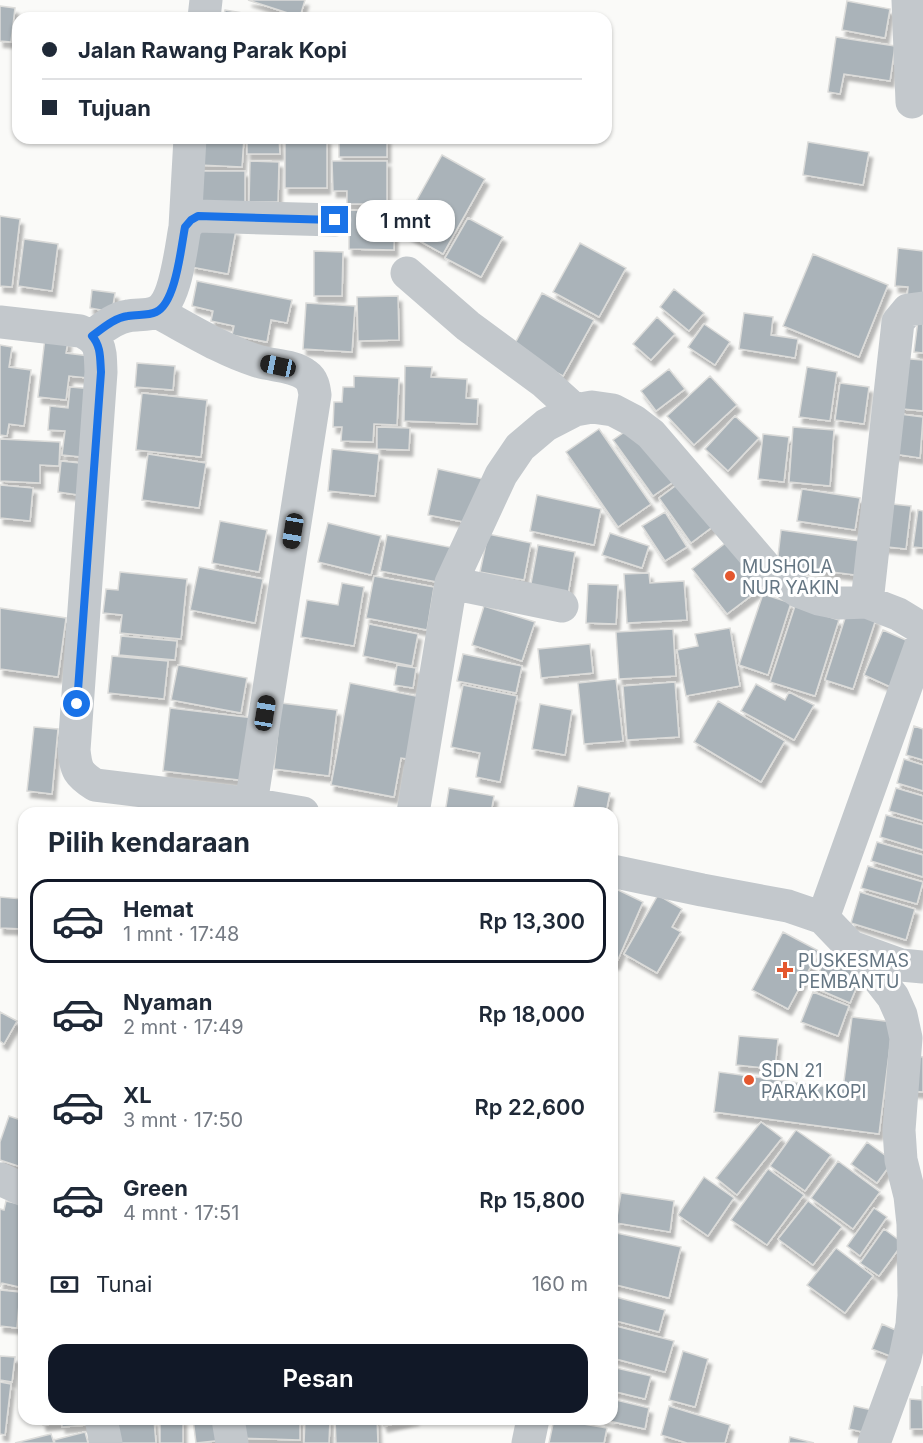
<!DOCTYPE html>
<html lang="id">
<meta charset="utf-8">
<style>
body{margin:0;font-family:Inter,sans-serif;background:#f6f6f7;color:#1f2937;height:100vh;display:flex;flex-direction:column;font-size:22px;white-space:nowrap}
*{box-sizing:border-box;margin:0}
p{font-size:20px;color:#747a83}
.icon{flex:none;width:33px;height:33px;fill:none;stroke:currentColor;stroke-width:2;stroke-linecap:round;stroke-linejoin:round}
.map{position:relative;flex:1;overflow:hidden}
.side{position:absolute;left:18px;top:807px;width:600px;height:618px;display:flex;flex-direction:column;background:#fff;border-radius:18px;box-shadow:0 2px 4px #0004}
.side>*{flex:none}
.top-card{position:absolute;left:12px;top:12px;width:600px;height:132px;border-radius:18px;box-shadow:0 2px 4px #0004;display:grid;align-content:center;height:132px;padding:0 30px;background:#fff}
.end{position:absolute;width:27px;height:27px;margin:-14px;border:8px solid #1a73e8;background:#fff;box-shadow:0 0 0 3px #fff}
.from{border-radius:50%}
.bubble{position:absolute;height:42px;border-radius:18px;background:#fff;box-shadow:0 2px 4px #0004;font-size:20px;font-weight:600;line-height:42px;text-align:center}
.car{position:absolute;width:18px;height:36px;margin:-18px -9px;border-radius:8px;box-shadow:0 0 4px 2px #0007;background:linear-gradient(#222 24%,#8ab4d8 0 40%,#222 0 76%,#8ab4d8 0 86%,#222 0)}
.top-card b{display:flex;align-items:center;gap:21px;height:57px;font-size:22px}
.top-card b+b{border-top:2px solid #e0e1e3}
.top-card i{width:15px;height:15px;background:#1f2937}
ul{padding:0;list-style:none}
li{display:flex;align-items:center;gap:18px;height:84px;margin:0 12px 9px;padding:0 18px;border:3px solid transparent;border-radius:18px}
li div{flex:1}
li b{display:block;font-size:22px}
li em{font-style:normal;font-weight:600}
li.on{border-color:#111827}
li>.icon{width:54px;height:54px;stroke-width:1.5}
h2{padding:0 30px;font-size:27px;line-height:72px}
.pay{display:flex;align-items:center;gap:15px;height:66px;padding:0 30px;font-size:22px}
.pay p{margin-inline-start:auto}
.action{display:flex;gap:12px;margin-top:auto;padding:12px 30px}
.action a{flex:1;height:69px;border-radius:18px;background:#111827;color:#fff;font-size:24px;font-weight:600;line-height:69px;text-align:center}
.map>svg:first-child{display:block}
</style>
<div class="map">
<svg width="923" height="1443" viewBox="0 0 923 1443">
<defs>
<filter id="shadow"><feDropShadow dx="3.5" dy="6" stdDeviation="1.5" flood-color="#0004"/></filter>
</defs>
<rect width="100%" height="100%" fill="#fafaf8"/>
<path fill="#aab3b9" stroke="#dcdcda" stroke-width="1.5" filter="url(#shadow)" d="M248,0h57l-5,17z
M847,1l43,8 -5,29 -43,-8z
M0,6l15,2 -4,34 -11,-1z
M225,10l48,8h-49z
M836,37l59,9 -5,35 -46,-7 -4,20 -12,-2z
M200,138h44l-2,29 -43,-2z
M247,138h32l1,16h-33z
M285,138h42v50h-42z
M339,138h48v19h-48z
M808,142l61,10 -6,33 -60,-10z
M442,155l43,24 -42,75 -43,-24z
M250,161l29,1 -1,40h-29z
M332,161h55v43h-40v-13h-14z
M196,171h49v37h-49z
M349,210l46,1 -1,39 -45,-1z
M0,216l20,3 -8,68 -12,-1z
M468,218l35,19 -22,40 -36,-19z
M199,223l37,7 -8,44 -37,-7z
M24,239l34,5 -6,47 -34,-5z
M580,243l46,25 -27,49 -46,-25z
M898,248l25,3v50l-16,-2 1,-12 -13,-1z
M314,251l29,1 -1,44h-28z
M813,254l75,31 -29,72 -76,-31z
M197,281l95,19 -5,23 -16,-3 -4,22 -35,-7 2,-9 -23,-5 2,-10 -21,-5z
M674,289l30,24 -15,18 -29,-24z
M92,290l23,3 -3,19 -22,-4z
M542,293l52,27 -31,56 -51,-27z
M398,296l1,44 -41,1 -1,-44z
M306,303l49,3 -3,46 -49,-3z
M919,312l4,1v40l-9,-1z
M744,313l29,4 -2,18 27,4 -3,19 -56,-9z
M657,317l18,17 -24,26 -18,-16z
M704,324l26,18 -15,23 -27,-18z
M45,338l23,3 -2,12 24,3 -2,22 -19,-2 -3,24 -28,-3z
M0,345l12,2 -3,20 22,3 -7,56 -15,-2 -2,12 -7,-1z
M898,358l25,2v51l-30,-3z
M137,363l38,3 -2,24 -38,-3z
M405,366l27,1 -1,10 36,2 -1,19 12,1 -1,25 -73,-3z
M807,367l30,5 -7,49 -31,-4z
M669,369l16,20 -29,22 -15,-20z
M354,376l45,2 -2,47 -23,-1 -1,18 -32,-1 1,-14h-9l1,-25h8l1,-15h11z
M710,376l27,29 -43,40 -27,-29z
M840,383l29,4 -5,37 -29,-4z
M70,387l25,2 -4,69 -29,-3 3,-24 -17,-1 2,-24 18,2z
M142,393l65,7 -6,57 -65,-7z
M892,413l31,4 -3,41 -33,-5z
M735,416l24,22 -31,33 -23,-22z
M636,424l40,56 -23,16 -40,-56z
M377,427l33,1 -1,22 -32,-1z
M793,427l41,3 -4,56 -41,-4z
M599,429l52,75 -33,23 -52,-75z
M763,434l26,3 -5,45 -26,-3z
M0,439l60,3 -1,24 -19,-1v18l-40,-2z
M332,449l47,5 -4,42 -47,-5z
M148,454l58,9 -7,45 -57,-8z
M61,461l28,3 -4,32 -27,-4z
M438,469l45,10 -9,45 -46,-9z
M682,481l33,44 -24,18 -32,-45z
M0,485l33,3 -3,33 -30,-3z
M802,489l58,9 -5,32 -58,-9z
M537,495l64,14 -7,36 -64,-14z
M883,503l28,3 -5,43 -28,-3z
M918,510l5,1v37l-10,-1z
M665,512l22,35 -22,14 -23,-35z
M220,521l47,9 -8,42 -47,-9z
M328,523l53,13 -10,39 -53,-13z
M781,530l79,11 -5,34 -78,-10z
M610,533l39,13 -7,22 -40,-13z
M488,534l43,9 -7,37 -44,-8z
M387,535l67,13 -7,36 -67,-13z
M732,538l36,45 -41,31 -35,-45z
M538,545l37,7 -7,43 -38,-6z
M199,567l64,12 -8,44 -65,-13z
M120,572l67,7 -6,60 -61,-6 2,-18 -19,-2 3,-24 12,1z
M649,573l1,10 34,-2 3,39 -60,3 -3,-49z
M374,576l60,11 -7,43 -61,-12z
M342,583l22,4 -10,59 -53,-9 6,-37 31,5z
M588,584l30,1 -2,39 -30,-1z
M763,594l28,9 -23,72 -29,-10z
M484,606l51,16 -13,39 -50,-16z
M795,606l44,14 -24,76 -45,-14z
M0,608l66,10 -8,59 -58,-8z
M848,609l28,10 -23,70 -28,-9z
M369,624l49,10 -6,32 -49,-10z
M730,628l10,58 -54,10 -9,-46 21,-4 -3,-12z
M673,629l3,47 -57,3 -3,-47z
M883,630l32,14 -20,45 -31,-14z
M121,636l56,5 -2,19 -56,-5z
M590,644l3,29 -52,5 -3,-29z
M463,654l59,12 -6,27 -59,-12z
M112,656l56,5 -4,38 -56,-6z
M178,665l69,13 -6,35 -70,-13z
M397,665l19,3 -3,20 -19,-3z
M616,679l7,62 -39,3 -6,-61z
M675,682l4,55 -52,3 -4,-54z
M350,683l76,15 -12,62 -13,-2 -7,39 -63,-12z
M756,684l29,16 4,-8 25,13 -20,35 -53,-29z
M463,685l54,11 -17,86 -24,-5 4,-24 -29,-6z
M718,701l67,40 -24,41 -67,-40z
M281,703l56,7 -8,66 -55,-7z
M540,704l32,6 -7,45 -33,-6z
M170,708l84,10 -7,63 -84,-10z
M914,726l9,3v31l-17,-5z
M34,727l24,2 -6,65 -25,-3z
M904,759l19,6v26l-26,-8z
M578,786l32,7 -4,20h-34z
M449,788l45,8 -3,17h-46z
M896,788l27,8v25l-34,-10z
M886,815l37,10v25l-43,-13z
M877,842l46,13v22l-52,-16z
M868,866l55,16 -6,22 -56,-16z
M24,882v47l-24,-1v-31l22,2z
M612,887l31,15 -27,62 -4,-2z
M860,892l55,17 -9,31 -55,-17z
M658,895l24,14 -10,18 9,5 -24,41 -33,-19z
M783,932l36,19 -31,58 -36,-19z
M826,956l37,16 -13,31 -37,-16z
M813,992l36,14 -11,30 -37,-14z
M0,1012l17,9 -13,23 -4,-3z
M852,1017l41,5 -14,112 -165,-22 5,-40 124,17z
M739,1036l39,3 -3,30 -39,-4z
M912,1056l11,1v35l-15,-1z
M9,1116l15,5v47l-24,-8v-18z
M761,1122l21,16 -45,57 -21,-17z
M796,1130l35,25 -26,36 -35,-25z
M867,1142l26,19 -16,22 -26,-19z
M838,1161l42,31 -27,37 -42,-31z
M768,1169l36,26 -37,50 -36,-25z
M704,1177l30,21 -26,38 -30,-21z
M621,1193l53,8 -4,31 -54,-9z
M6,1201l18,4v60l-5,22 -17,-4 -2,4v-78l4,1z
M808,1201l34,26 -29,38 -35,-26z
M874,1208l13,9 -27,39 -13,-10z
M884,1229l19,14 -24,33 -19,-13z
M612,1232l69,15 -12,51 -57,-14z
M836,1248l37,28 -28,37 -38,-28z
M0,1290l20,2 -3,36 -17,-2z
M612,1296l53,14 -6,22 -47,-12z
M882,1324l18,8 -10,24 -18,-7z
M612,1325l62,16 -9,31 -53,-14z
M683,1351l25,8 -13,48 -26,-7z
M0,1356l15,1 -3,25 -12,-2z
M612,1367l39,9 -6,23 -33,-8z
M0,1382l11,2 -6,51 -5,-1z
M922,1386l1,43h-13v-30l12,1z
M612,1399l37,9 -4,21 -45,-10h12z
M669,1406l61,19 -5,18h-38l-26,-8z
M854,1406l18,4 -5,23 -18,-4z
M42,1419h44v6l-24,2v-4l-19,2z
M160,1419h23v24h-23z
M193,1419h29l2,21 -28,3z
M237,1419h63v21l-64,-2z
M305,1419h25l-1,24h-25z
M335,1419h42l1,24h-42z
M382,1419h34l-32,7z
M554,1419l53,9 -3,15h-55z
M154,1420l2,23h-39l-2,-19z
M85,1432l3,11h-33l-1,-3z
M51,1434l3,9h-39z
M790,1437l24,6h-25z"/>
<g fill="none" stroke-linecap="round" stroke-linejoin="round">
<path stroke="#c3c8cc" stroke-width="33" d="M908,0l4,102
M204,18l2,-18
M185,227l5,-89
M407,273l61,53 76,56 31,28
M157,312c32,17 65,38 100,49 15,5 36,4 49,14 7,5 8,12 9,20l-64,409
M0,322l80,9c22,9 20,19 21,41l-27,378c2,20 4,24 21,35l156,19 52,9
M92,336c11,-8 22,-18 36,-20 9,-2 19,0 28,-4 20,-9 25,-65 29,-85l6,-7 7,-4 137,4
M451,583l111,23
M867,602l31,-280 10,-12 15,-2
M413,813l38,-230 50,-108 19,-28 26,-22 29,-15 17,-3 21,3 21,11 17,13 117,136 30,21 21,8 20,4 28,-1 31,12 25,15
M612,871l90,19 86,16 35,12 45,47 25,32 8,18 5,23 -7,92 2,30 9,36 3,28 1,72 -2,29 -7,33 -31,85
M823,918l100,-279
M854,948l47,17 22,2
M0,1179l24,11
M101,1419l5,24
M228,1419l4,24
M528,1443l5,-24"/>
</g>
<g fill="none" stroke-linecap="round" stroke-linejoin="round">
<path stroke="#1a73e8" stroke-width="8" d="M77,704l24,-332c-1,-14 0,-26 -9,-36 11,-8 22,-18 36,-20 9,-2 19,0 28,-4 20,-9 25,-65 29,-85l6,-7 7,-4 137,4"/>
</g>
<g fill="#e4572e" stroke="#fff" stroke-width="2">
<circle cx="730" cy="576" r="6"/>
<path d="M782 961h6v6h6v6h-6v6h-6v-6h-6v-6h6z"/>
<circle cx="749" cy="1080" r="6"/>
</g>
<g text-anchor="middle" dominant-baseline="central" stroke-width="6" stroke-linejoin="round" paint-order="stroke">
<g font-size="18" fill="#657683" stroke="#fff" text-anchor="start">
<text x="742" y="566">MUSHOLA<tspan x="742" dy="21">NUR YAKIN</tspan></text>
<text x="798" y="960">PUSKESMAS<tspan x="798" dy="21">PEMBANTU</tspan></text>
<text x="761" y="1070">SDN 21<tspan x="761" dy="21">PARAK KOPI</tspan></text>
</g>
</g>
</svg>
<i class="end from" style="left:77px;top:704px"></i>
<i class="end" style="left:335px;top:220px"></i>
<div class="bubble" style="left:356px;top:200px;width:99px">1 mnt</div>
<i class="car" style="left:278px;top:366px;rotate:282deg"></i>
<i class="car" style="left:293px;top:531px;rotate:189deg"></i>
<i class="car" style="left:265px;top:713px;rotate:9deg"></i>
<div class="top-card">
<b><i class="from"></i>Jalan Rawang Parak Kopi</b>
<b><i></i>Tujuan</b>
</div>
<section class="side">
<h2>Pilih kendaraan</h2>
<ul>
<li class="on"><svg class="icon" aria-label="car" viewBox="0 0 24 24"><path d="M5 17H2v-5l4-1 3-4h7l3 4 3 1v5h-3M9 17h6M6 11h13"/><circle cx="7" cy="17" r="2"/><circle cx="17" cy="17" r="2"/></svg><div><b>Hemat</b><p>1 mnt · 17:48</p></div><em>Rp 13,300</em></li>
<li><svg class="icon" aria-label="car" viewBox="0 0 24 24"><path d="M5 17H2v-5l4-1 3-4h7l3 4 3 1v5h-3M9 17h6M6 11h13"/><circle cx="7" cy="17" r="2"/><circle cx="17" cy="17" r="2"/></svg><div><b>Nyaman</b><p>2 mnt · 17:49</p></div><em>Rp 18,000</em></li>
<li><svg class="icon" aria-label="car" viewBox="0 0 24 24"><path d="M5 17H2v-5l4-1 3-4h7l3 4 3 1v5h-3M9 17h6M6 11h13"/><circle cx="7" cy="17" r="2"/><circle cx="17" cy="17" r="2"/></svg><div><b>XL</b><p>3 mnt · 17:50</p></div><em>Rp 22,600</em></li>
<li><svg class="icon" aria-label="car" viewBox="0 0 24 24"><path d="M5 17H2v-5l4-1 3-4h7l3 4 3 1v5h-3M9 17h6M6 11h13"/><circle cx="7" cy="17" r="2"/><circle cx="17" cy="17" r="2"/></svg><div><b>Green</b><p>4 mnt · 17:51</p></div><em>Rp 15,800</em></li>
</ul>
<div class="pay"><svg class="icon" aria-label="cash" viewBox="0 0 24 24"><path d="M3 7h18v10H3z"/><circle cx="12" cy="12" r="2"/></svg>Tunai<p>160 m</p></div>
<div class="action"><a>Pesan</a></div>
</section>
</div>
